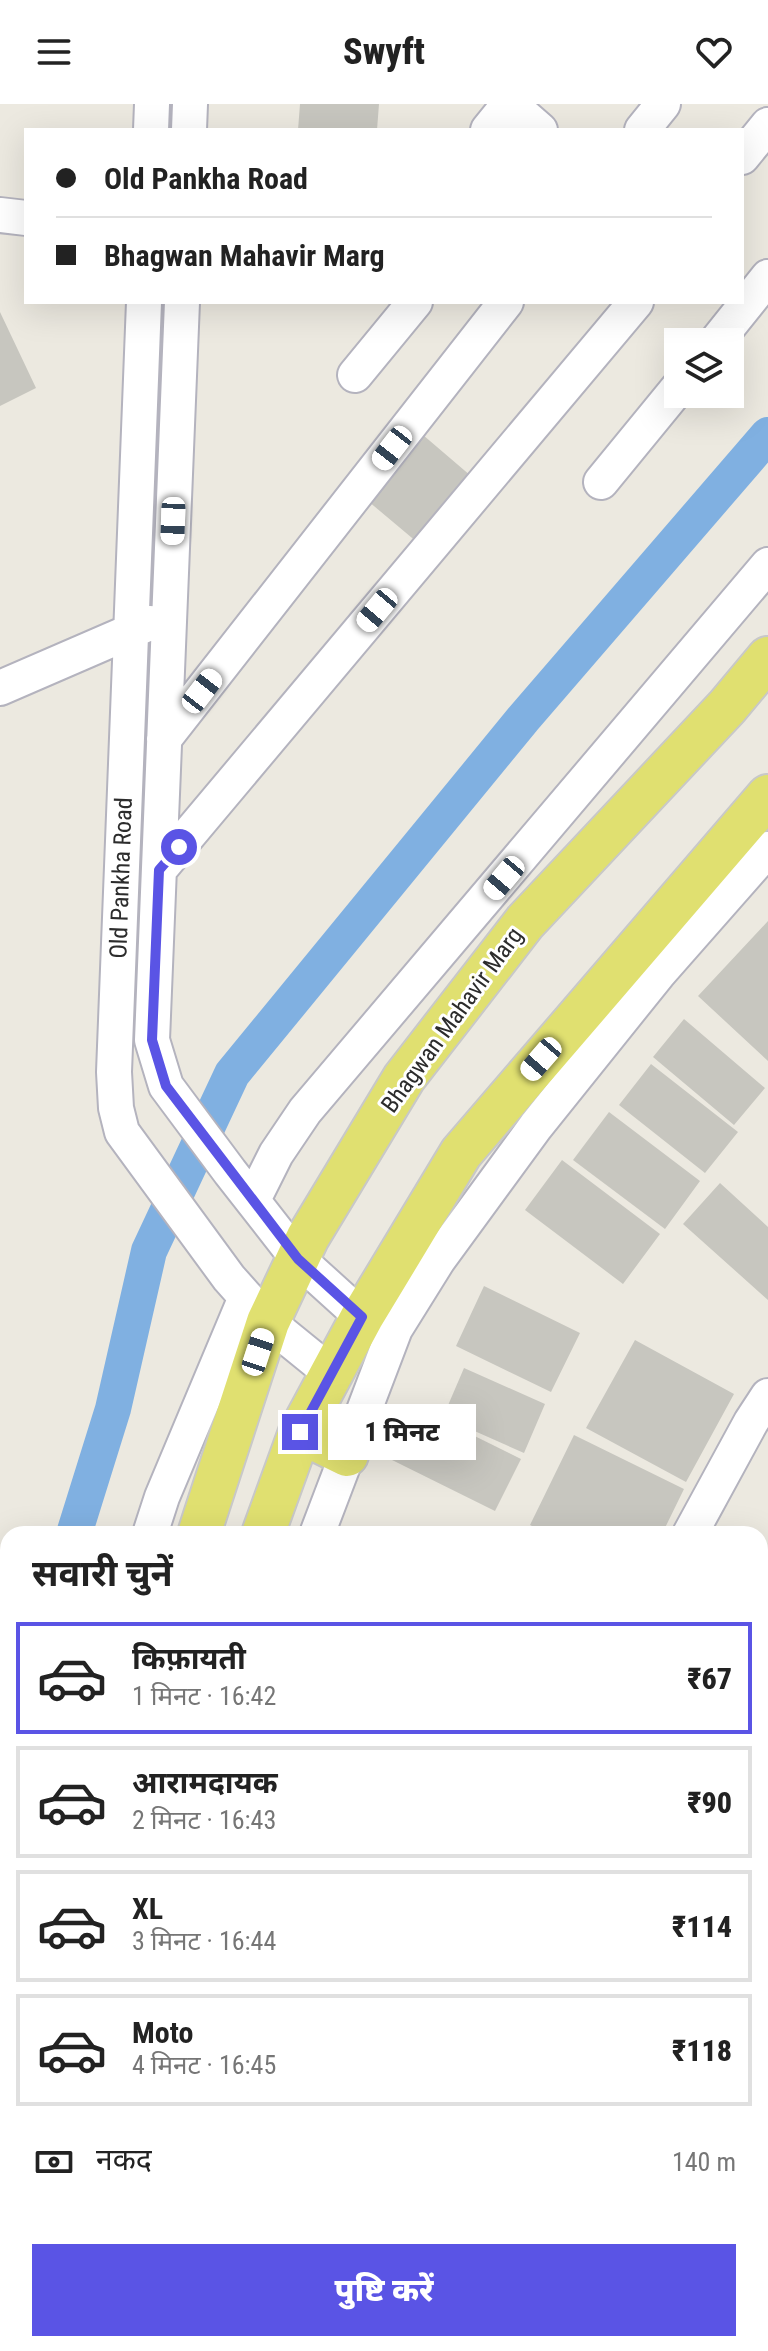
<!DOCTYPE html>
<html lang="hi">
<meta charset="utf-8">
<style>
body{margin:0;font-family:"Roboto Condensed","Noto Sans Devanagari",sans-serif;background:#f6f6f6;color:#222;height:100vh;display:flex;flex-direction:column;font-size:30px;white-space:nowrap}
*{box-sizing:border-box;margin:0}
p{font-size:26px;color:#767676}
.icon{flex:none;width:44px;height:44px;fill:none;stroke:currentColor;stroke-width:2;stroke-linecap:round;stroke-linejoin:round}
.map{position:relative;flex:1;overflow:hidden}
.sheet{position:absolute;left:0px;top:1422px;width:768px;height:826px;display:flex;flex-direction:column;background:#fff;border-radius:24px 24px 0 0;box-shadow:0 8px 32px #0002}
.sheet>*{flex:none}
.hud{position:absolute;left:24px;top:24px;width:720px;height:176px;border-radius:0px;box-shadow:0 8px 32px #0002;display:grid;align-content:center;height:176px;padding:0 32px;background:#fff}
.buttons{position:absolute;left:664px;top:224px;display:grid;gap:16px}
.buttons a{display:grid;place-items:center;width:80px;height:80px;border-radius:0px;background:#fff;box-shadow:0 8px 32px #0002;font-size:40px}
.end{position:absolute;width:36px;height:36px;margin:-18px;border:10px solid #5a54e5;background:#fff;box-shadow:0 0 0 4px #fff}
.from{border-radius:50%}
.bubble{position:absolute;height:56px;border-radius:0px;background:#fff;box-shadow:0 8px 32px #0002;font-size:26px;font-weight:800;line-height:56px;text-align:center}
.car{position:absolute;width:24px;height:48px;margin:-24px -12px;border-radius:10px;box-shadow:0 0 6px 2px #0007;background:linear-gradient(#fff 24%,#345 0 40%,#fff 0 76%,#345 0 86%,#fff 0)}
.hud b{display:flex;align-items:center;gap:28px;height:76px;font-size:30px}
.hud b+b{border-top:2px solid #e0e0e0}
.hud i{width:20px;height:20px;background:#222}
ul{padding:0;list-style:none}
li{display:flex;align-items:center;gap:24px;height:112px;margin:0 16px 12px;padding:0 16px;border:4px solid #e0e0e0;border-radius:0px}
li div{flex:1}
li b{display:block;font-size:30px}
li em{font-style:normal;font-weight:800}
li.selected{border-color:#5a54e5}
li>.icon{width:72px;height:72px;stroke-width:1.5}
h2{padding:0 32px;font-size:36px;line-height:96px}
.pay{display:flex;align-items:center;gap:20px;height:88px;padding:0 32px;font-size:30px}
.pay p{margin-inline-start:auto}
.primary-button{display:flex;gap:16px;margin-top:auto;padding:16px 32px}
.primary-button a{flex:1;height:92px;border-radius:0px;background:#5a54e5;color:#fff;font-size:32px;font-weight:800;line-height:92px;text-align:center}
header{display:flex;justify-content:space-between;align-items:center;height:104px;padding:0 32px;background:#fff;font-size:36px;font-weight:800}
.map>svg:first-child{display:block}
</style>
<header><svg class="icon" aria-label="menu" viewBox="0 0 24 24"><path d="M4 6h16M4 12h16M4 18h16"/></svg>Swyft<svg class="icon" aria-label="heart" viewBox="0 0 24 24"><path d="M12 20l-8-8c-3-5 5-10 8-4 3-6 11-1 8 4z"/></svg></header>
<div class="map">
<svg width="768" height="2247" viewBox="0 0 768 2247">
<rect width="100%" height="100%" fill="#ece9e0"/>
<path fill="#a9dba3" d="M760,2234l8,1v12h-195l1,-7h186z
M190,2240h301v7h-302z"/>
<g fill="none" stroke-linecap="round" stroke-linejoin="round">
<path stroke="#80b0e1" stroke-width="36" d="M74,1430l39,-125 36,-158 83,-177 291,-355 245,-284
M0,1627l8,-21"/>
</g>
<path fill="#c7c6bf" d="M300,0h79l-2,26h-79z
M0,208l36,76 -36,18z
M423,331l55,47 -54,66 -56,-47z
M768,817v140l-70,-65z
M684,915l81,69 -31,37 -81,-68z
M651,960l87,68 -33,41 -86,-68z
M609,1008l91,69 -35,48 -92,-69z
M562,1056l98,74 -37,50 -98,-74z
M720,1079l48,44v73l-85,-76z
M484,1182l96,47 -29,59 -95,-46z
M635,1236l99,54 -48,88 -100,-54z
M464,1264l81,36 -21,49 -81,-36z
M418,1304l103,51 -26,52 -103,-51z
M574,1331l110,54 -22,45h-114l-18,-9z
M760,1968l8,2v20l-6,36z
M760,2089l8,1 -6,50h-2z"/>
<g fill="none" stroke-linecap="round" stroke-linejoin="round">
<g stroke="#b4b3be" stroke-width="38">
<path id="minor" d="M510,0l30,26
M151,26l1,-26
M189,26l1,-26
M488,26l21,-26
M642,26l21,-26
M742,53l26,-32
M0,111l26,3
M144,198l-30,770 2,36 6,24 107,146 39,44 64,52
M182,198l-30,738 14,46 64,86 68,87 64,58
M716,238l52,-65
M355,271l60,-73
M601,378l77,-94
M0,584l150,-65
M164,635l342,-437
M159,766l477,-568
M253,1096l23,-46 29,-43 463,-546
M150,1430l12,-37 84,-200
M317,1430l78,-205 43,-69 98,-134 122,-152 110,-125
M690,1430l61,-112 17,-26
M0,1669l8,12
M760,1922l8,1
M0,2145l8,-90
M162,2247v-7
M523,2247l1,-7"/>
</g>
<g stroke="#c8c8c8" stroke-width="46">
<path id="major" d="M300,1328l47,23
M199,1430l69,-212 40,-85 96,-159 121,-156 202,-215 41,-49
M263,1430l37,-102 62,-115 99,-164 307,-357
M45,2247v-7
M103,2247l1,-7"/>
</g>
<use href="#minor" stroke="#fff" stroke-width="34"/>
<use href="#major" stroke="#e0e070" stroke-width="42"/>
</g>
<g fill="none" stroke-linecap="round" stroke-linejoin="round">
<path stroke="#5a54e5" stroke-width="10" d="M179,743l-20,23 -7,170 14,46 132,173 64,58 -62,115"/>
</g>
<g text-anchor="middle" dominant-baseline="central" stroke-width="6" stroke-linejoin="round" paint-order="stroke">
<g font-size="24" fill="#2c2c2c" stroke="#fff">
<text transform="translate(121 774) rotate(-88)">Old Pankha Road</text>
<text transform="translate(452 916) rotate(-54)">Bhagwan Mahavir Marg</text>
</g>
</g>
</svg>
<div class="buttons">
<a><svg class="icon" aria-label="layers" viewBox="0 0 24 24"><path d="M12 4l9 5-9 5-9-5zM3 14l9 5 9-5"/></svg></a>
</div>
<i class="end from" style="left:179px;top:743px"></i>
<i class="end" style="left:300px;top:1328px"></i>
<div class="bubble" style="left:328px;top:1300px;width:148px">1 मिनट</div>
<i class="car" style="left:392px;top:344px;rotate:218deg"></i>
<i class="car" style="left:173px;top:417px;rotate:182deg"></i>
<i class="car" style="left:377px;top:506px;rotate:220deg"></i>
<i class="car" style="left:202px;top:587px;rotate:38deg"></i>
<i class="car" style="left:504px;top:774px;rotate:220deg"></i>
<i class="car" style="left:541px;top:955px;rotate:221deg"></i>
<i class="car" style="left:258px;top:1248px;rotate:18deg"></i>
<div class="hud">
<b><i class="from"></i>Old Pankha Road</b>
<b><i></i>Bhagwan Mahavir Marg</b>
</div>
<section class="sheet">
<h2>सवारी चुनें</h2>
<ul>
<li class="selected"><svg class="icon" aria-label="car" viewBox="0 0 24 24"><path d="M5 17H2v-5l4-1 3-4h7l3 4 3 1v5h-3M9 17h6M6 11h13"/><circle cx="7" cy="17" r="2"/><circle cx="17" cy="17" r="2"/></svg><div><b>किफ़ायती</b><p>1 मिनट · 16:42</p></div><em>₹67</em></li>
<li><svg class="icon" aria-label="car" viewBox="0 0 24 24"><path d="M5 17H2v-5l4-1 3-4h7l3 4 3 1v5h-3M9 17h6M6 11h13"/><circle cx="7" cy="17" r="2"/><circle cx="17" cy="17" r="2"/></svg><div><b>आरामदायक</b><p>2 मिनट · 16:43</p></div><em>₹90</em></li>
<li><svg class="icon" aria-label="car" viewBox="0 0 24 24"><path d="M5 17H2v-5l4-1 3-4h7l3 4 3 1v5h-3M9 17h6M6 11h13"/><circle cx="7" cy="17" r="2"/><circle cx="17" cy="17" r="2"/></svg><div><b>XL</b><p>3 मिनट · 16:44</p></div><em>₹114</em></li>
<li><svg class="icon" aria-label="car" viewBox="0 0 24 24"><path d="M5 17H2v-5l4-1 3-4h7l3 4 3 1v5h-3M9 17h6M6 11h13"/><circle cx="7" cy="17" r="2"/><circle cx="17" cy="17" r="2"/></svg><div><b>Moto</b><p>4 मिनट · 16:45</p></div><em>₹118</em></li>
</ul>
<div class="pay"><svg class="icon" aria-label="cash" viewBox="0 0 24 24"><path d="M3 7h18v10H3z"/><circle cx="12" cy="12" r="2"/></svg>नकद<p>140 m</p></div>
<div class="primary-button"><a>पुष्टि करें</a></div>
</section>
</div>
